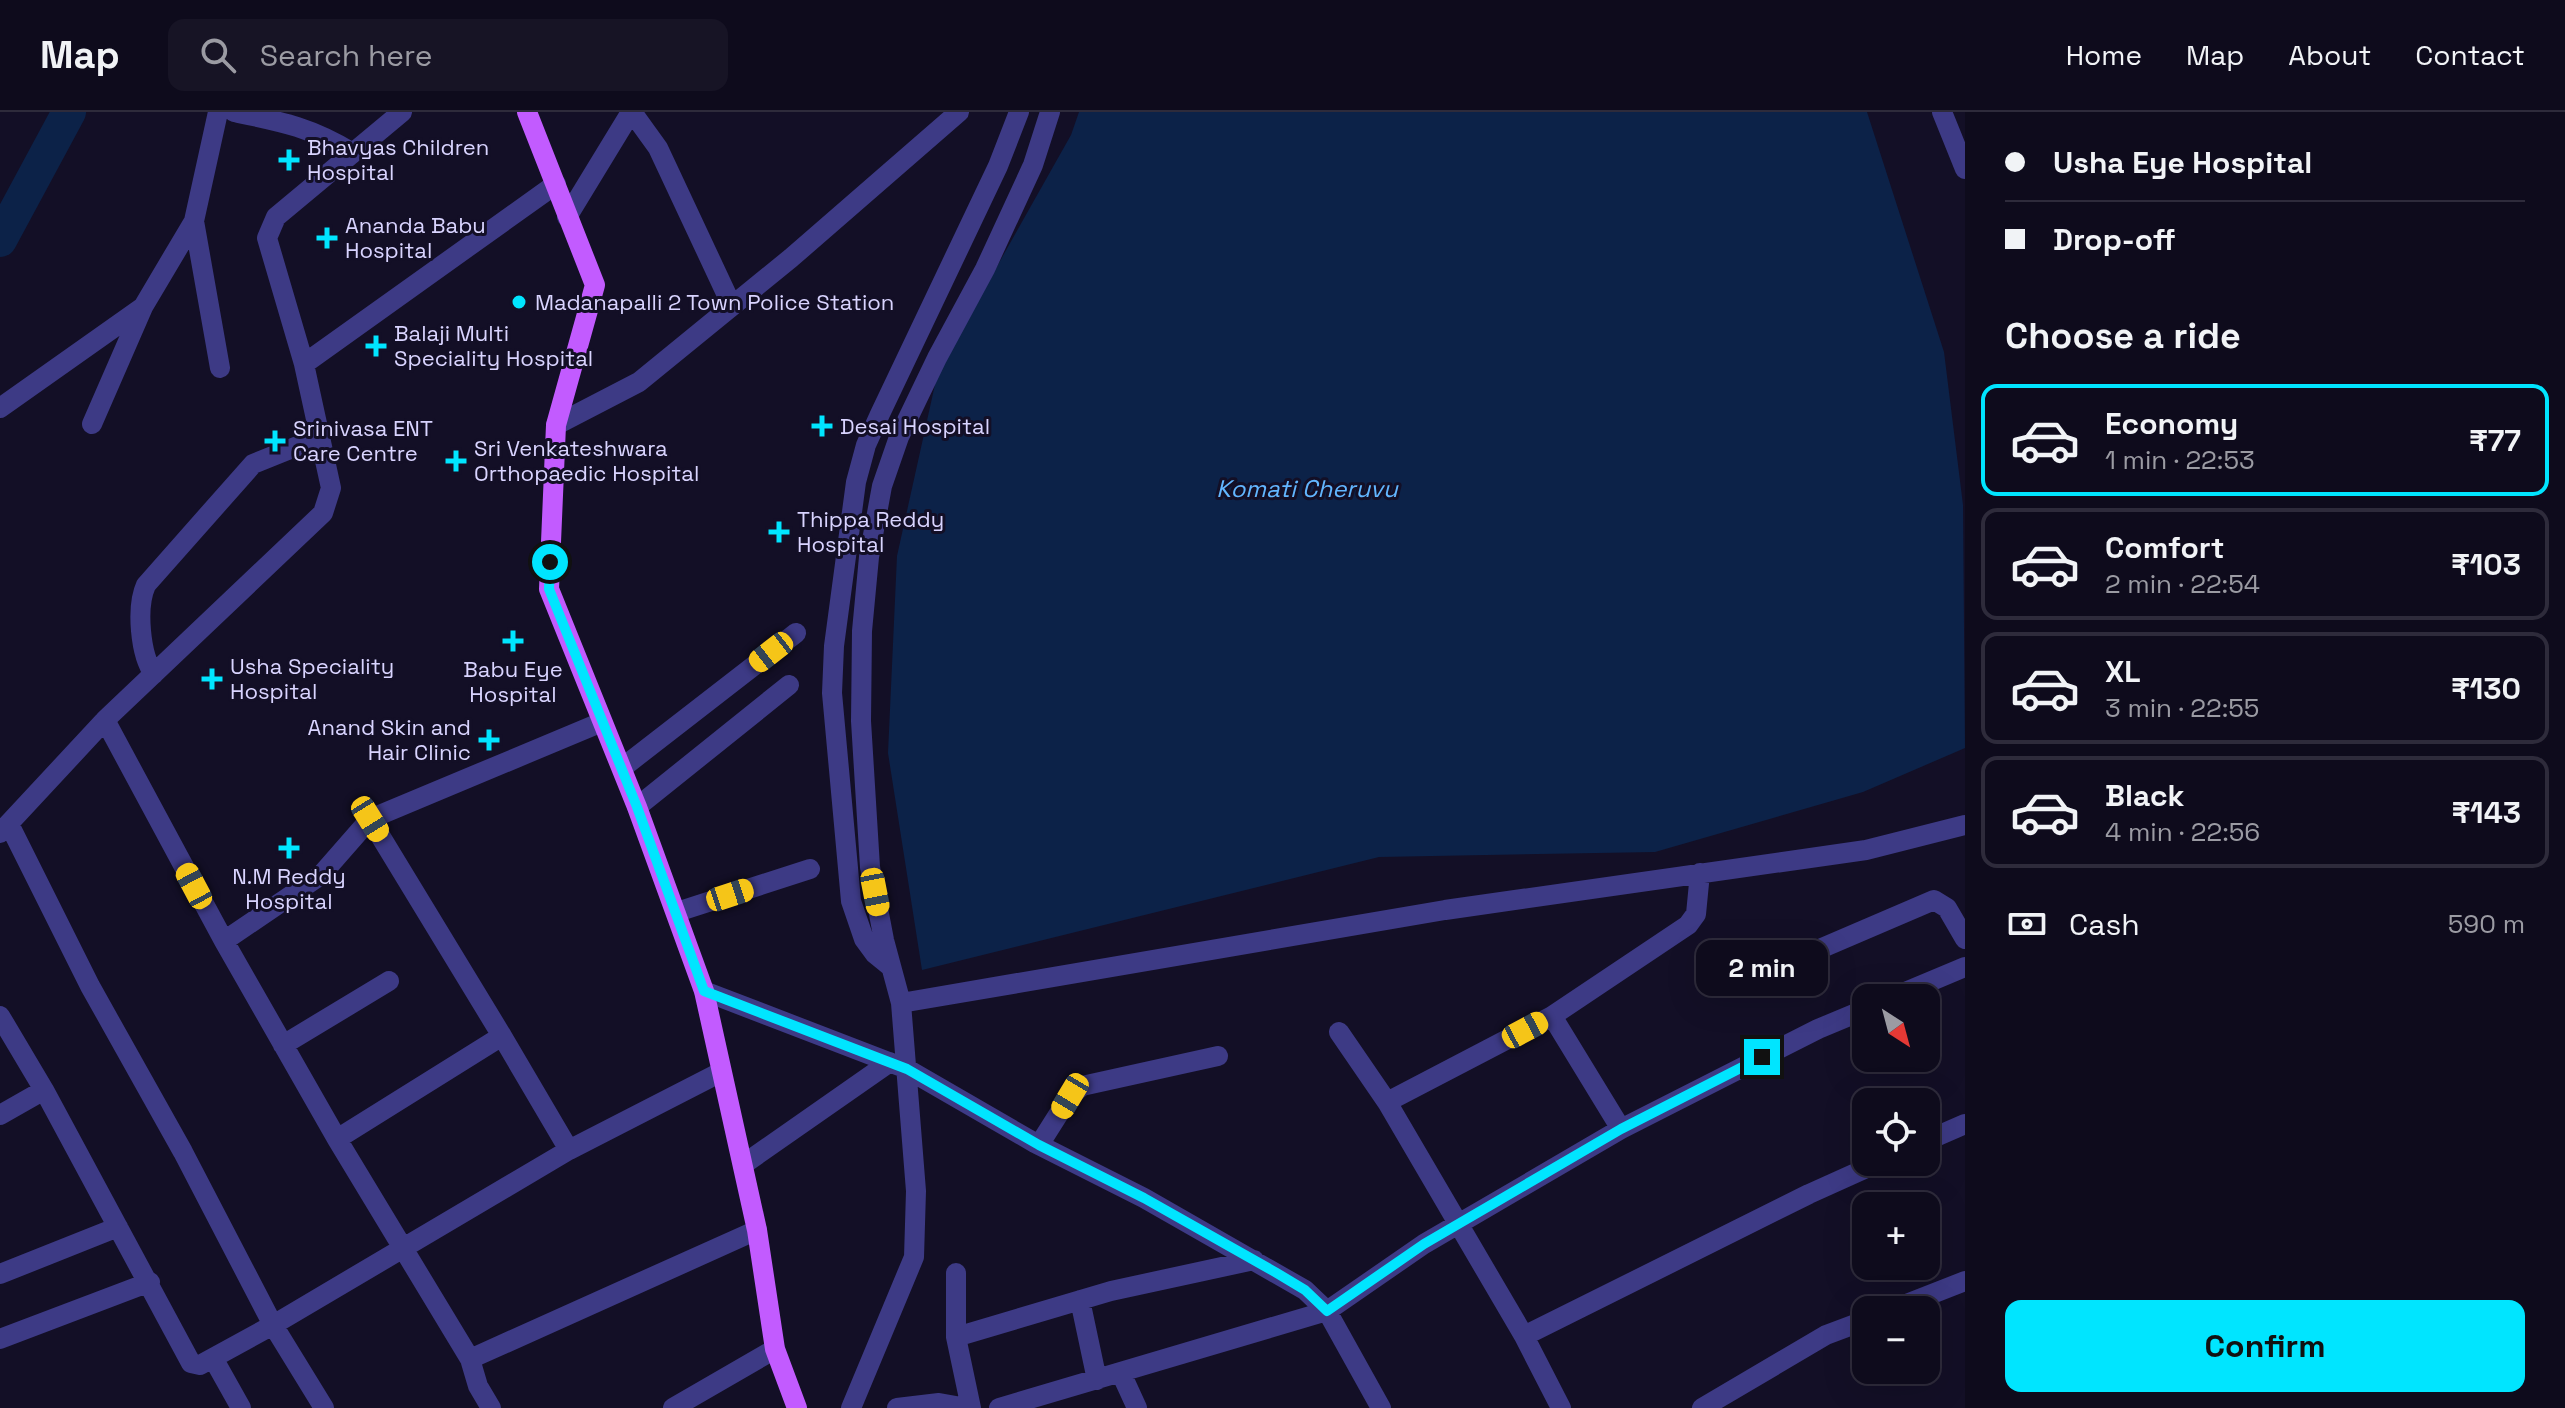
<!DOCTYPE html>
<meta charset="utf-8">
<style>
body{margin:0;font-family:"Space Grotesk",sans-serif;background:#171425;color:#f1f3f6;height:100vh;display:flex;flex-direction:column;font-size:30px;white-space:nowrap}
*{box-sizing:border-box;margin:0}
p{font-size:26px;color:#9b9ba3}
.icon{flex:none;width:44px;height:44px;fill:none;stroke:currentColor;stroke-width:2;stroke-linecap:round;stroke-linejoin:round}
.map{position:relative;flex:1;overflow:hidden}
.side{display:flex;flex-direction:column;background:#0e0b1c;width:600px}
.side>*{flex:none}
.hud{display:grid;align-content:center;height:176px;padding:0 40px;background:#0e0b1c}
.needle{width:52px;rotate:144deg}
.fabs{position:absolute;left:1852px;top:872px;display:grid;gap:16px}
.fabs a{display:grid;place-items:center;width:88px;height:88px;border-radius:16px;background:#0e0b1c;box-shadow:0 8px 32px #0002,0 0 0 2px #2e2b3b;font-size:40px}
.end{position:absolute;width:36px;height:36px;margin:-18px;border:10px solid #00e5ff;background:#111;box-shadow:0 0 0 4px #111}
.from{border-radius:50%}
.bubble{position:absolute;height:56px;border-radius:16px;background:#0e0b1c;box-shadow:0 8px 32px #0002,0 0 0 2px #2e2b3b;font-size:26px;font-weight:700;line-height:56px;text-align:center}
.car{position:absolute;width:24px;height:48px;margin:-24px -12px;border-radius:10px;box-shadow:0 0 6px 2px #0007;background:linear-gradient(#f5c518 24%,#345 0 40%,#f5c518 0 76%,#345 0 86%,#f5c518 0)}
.hud b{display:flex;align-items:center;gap:28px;height:76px;font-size:30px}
.hud b+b{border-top:2px solid #2e2b3b}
.hud i{width:20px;height:20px;background:#f1f3f6}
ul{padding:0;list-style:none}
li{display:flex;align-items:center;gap:24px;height:112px;margin:0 16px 12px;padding:0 24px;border:4px solid #2e2b3b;border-radius:16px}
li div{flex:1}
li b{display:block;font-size:30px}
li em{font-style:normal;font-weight:700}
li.active{border-color:#00e5ff}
li>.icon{width:72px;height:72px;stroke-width:1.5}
h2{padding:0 40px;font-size:36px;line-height:96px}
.pay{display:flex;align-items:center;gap:20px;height:88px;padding:0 40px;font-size:30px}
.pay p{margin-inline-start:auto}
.cta{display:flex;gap:16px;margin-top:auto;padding:16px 40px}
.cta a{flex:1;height:92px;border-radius:16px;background:#00e5ff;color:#111;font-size:32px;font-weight:700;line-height:92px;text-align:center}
header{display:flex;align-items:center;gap:48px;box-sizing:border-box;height:112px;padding:0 40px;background:#0e0b1c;border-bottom:2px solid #2e2b3b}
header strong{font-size:38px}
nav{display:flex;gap:44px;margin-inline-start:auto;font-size:28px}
.search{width:560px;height:72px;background:#171425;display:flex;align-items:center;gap:20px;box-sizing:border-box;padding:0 28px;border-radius:16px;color:#9b9ba3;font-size:30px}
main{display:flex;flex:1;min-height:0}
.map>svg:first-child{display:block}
</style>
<header>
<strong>Map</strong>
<div class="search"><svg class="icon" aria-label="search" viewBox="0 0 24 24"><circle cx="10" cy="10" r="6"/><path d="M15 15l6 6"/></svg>Search here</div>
<nav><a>Home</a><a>Map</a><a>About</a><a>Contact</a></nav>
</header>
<main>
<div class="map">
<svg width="1965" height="1296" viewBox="0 0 1965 1296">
<rect width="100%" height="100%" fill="#130f26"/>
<path fill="#0c2248" d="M1079,0h788l77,240 19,153 2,243 -102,44 -208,60 -276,5 -457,113 -34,-217 9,-197 41,-185 133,-236z"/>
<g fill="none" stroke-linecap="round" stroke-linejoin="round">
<path stroke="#0c2248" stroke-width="34" d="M0,128l69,-128"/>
<path stroke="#3d3a85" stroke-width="20" d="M234,0c49,10 76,15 119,41
M632,0l26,36 74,158
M1942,0l23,57
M567,105l64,-105
M194,109l26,147
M304,252l252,-180
M0,296l143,-101 51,-86 24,-109
M92,312l51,-117
M556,313l83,-43 152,-124 168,-146
M154,562c-14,-19 -18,-67 -8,-89l107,-121 67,-27
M105,608l119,221 113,198
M622,656l174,-135
M637,695l152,-122
M370,707l132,217 -165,103 133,220 287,-129
M0,721l105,-113 218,-207 8,-25 -27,-124 -37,-126 9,-21 126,-105
M1700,761l-4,41 -8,11 -136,91 -165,86 137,234 285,-142 71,-32
M677,800l133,-43
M224,829l97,-66 49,-56 232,-97
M891,855l-16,-13 -11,-15 -13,-38 -19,-208 2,-47 22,-164 10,-37 14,-31 118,-248 21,-54
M1743,870l191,-82 13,8 18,31
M704,879l203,78 128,74 109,55 161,92 22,21 54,97
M1891,886l74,-31
M901,891l544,-93 421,-60 99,-25
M0,904l44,74 147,273 9,2 73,-40 -90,-173 -93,-166 -81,-162
M1552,904l69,113
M1339,920l48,70
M502,924l67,114
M283,933l106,-64
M0,1003l44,-25
M1926,1029l39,-17
M1039,1033l31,-49 12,-10 136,-30
M744,1052l146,-102
M956,1161v64
M0,1162l118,-47
M1080,1188l17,80
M1891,1198l74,-29
M1524,1224l37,72
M0,1227l150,-57
M213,1246l28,50
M470,1247l8,27 13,22
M1121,1261l16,35
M324,1296l-51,-83 296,-175 152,-78
M673,1296l102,-59
M851,1296l63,-151 2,-66 -15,-188 -17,-63 -14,-73 -9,-146 1,-90 7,-74 13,-71 17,-49 38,-79 48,-89 48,-104 17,-53
M897,1296l42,-5 28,5
M971,1296l-15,-71 155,-46 143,-31
M999,1296l328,-97 97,-67 197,-115 197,-100 48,-20
M1702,1296l124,-73 40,-15"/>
<path stroke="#c25bff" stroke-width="20" d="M527,0l68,173 -39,140 -7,164 88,218 67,184 53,239 18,119 22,59"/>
</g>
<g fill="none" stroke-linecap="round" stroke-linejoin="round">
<path stroke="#00e5ff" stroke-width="10" d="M550,450l-1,27 88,218 67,184 203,78 132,76 105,53 131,74 30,18 22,21 97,-67 197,-115 141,-72"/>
</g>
<g fill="#00e5ff" stroke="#130f26" stroke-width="3">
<path d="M285 36h8v8h8v8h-8v8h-8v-8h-8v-8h8z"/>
<path d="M323 114h8v8h8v8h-8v8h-8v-8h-8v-8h8z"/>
<circle cx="519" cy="190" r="8"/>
<path d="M372 222h8v8h8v8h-8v8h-8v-8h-8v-8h8z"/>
<path d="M818 302h8v8h8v8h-8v8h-8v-8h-8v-8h8z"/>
<path d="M271 317h8v8h8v8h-8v8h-8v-8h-8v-8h8z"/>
<path d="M452 337h8v8h8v8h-8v8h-8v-8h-8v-8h8z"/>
<path d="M775 408h8v8h8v8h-8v8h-8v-8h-8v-8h8z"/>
<path d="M509 517h8v8h8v8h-8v8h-8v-8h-8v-8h8z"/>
<path d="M208 555h8v8h8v8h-8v8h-8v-8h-8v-8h8z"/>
<path d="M485 616h8v8h8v8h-8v8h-8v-8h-8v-8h8z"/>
<path d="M285 724h8v8h8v8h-8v8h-8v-8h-8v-8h8z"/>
</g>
<g text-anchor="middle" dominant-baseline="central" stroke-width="6" stroke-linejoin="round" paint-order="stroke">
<g font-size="22" fill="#d9d4ff" stroke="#130f26" text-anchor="start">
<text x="307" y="35">Bhavyas Children<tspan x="307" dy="25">Hospital</tspan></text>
<text x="345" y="113">Ananda Babu<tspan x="345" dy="25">Hospital</tspan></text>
<text x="535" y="190">Madanapalli 2 Town Police Station</text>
<text x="394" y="221">Balaji Multi<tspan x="394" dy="25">Speciality Hospital</tspan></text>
<text x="840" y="314">Desai Hospital</text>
<text x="293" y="316">Srinivasa ENT<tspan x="293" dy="25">Care Centre</tspan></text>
<text x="474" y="336">Sri Venkateshwara<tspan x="474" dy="25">Orthopaedic Hospital</tspan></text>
<text x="797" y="407">Thippa Reddy<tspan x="797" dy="25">Hospital</tspan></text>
<text x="230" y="554">Usha Speciality<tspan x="230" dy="25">Hospital</tspan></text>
<text x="513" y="557" text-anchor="middle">Babu Eye<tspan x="513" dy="25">Hospital</tspan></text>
<text x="471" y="615" text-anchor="end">Anand Skin and<tspan x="471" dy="25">Hair Clinic</tspan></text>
<text x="289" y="764" text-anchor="middle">N.M Reddy<tspan x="289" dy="25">Hospital</tspan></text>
</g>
<g font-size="24" font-style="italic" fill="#62b6ff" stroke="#130f26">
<text x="1307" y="376">Komati Cheruvu</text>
</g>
</g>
</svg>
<div class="fabs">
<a><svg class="needle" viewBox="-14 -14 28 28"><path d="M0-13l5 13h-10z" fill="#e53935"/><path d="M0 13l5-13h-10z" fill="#9b9ba3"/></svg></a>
<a><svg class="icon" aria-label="locate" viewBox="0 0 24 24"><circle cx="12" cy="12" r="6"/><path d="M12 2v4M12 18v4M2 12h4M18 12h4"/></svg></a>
<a>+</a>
<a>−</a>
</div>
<i class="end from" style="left:550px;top:450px"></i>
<i class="end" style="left:1762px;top:945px"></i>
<div class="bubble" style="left:1696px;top:828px;width:132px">2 min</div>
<i class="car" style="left:771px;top:540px;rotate:232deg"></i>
<i class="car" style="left:370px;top:707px;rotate:148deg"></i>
<i class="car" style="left:194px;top:774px;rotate:332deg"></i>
<i class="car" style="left:875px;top:780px;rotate:169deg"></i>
<i class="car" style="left:730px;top:783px;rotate:72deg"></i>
<i class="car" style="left:1525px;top:918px;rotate:62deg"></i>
<i class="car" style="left:1070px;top:984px;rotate:211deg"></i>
</div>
<section class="side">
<div class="hud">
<b><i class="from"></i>Usha Eye Hospital</b>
<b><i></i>Drop-off</b>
</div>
<h2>Choose a ride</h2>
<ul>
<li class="active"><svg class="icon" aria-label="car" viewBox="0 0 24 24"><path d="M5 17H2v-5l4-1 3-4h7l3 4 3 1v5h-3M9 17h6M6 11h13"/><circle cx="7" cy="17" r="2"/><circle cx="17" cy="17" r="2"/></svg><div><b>Economy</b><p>1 min · 22:53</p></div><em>₹77</em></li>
<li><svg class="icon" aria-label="car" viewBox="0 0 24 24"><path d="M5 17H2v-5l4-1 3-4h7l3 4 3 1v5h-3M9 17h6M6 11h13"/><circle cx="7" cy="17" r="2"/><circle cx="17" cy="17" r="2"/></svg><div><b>Comfort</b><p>2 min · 22:54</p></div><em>₹103</em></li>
<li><svg class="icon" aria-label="car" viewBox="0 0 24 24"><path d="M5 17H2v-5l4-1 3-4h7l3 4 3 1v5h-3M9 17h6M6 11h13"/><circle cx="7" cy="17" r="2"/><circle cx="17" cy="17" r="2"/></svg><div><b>XL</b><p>3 min · 22:55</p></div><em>₹130</em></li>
<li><svg class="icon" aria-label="car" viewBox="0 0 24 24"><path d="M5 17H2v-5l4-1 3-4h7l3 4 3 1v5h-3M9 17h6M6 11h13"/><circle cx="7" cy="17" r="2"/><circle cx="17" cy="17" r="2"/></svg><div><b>Black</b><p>4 min · 22:56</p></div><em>₹143</em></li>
</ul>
<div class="pay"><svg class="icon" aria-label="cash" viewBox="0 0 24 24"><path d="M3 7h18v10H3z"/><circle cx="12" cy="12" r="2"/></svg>Cash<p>590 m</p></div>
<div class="cta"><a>Confirm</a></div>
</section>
</main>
